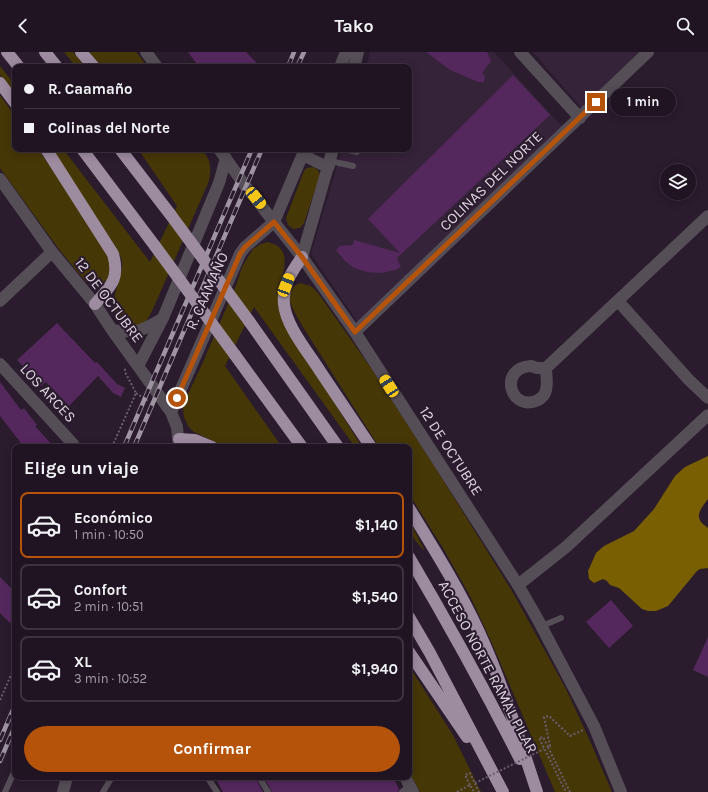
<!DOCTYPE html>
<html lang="es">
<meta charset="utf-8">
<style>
body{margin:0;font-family:Karla,sans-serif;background:#2d212f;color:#f1f3f6;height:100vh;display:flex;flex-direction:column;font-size:15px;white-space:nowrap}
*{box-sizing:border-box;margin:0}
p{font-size:13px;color:#a29ea5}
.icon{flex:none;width:22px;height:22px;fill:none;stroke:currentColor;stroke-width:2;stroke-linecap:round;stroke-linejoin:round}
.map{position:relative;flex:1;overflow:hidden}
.side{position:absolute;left:12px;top:392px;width:400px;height:336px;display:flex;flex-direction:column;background:#201422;border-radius:8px;box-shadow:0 2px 10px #0003,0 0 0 1px #3d3340}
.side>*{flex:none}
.top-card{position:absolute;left:12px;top:12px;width:400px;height:88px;border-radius:8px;box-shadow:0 2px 10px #0003,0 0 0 1px #3d3340;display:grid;align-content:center;height:88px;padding:0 12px;background:#201422}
.buttons{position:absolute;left:660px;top:112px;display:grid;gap:8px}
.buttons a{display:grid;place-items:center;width:36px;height:36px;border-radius:50%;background:#201422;box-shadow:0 2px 10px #0003,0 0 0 1px #3d3340;font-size:20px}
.end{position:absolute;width:18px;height:18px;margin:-9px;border:5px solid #b45309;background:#fff;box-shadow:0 0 0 2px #fff}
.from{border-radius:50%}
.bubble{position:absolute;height:28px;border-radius:14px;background:#201422;box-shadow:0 2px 10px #0003,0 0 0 1px #3d3340;font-size:13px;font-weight:700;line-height:28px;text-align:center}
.car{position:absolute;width:12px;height:24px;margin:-12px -6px;border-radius:5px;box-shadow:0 0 3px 1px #0007;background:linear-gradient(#f5c518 24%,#345 0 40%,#f5c518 0 76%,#345 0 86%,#f5c518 0)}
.top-card b{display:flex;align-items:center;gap:14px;height:38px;font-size:15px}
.top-card b+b{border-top:1px solid #3d3340}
.top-card i{width:10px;height:10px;background:#f1f3f6}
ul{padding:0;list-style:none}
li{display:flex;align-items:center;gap:12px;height:66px;margin:0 8px 6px;padding:0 4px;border:2px solid #3d3340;border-radius:8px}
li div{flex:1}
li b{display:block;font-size:15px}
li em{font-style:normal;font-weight:700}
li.active{border-color:#b45309}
li>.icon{width:36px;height:36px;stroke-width:1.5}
h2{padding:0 12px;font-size:18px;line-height:48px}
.primary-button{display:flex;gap:8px;margin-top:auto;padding:8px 12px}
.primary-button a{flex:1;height:46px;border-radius:24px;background:#b45309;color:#fff;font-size:16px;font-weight:700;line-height:46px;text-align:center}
header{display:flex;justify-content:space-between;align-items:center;height:52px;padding:0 12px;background:#201422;font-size:18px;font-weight:700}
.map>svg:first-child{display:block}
</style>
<header><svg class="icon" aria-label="back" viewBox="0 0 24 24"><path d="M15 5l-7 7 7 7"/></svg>Tako<svg class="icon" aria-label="search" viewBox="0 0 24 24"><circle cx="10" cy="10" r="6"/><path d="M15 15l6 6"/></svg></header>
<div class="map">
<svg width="708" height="740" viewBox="0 0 708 740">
<rect width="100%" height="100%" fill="#2a1b2d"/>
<path fill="#352339" d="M370,0h124l70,76 -205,196 -48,-70 31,-105h67v-82h-43z
M533,0h115l-63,60z"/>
<path fill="#463707" d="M64,0h9l13,15h-10z
M89,0h47l12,15h-46z
M0,14l15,19v11l-15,-21z
M0,43l15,21v33h23l27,39 42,66 4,9 -2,15c-8,7 -15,8 -24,3l-27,-33 -58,-80z
M52,97h11l87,113 27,-56 -39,-57h61c13,8 12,19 10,32l-56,128c-4,7 -6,14 -14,16 -5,1 -10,0 -15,-2 -23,-11 -1,-43 -2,-59 0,-7 -4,-12 -7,-17z
M313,115l5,3 2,5 -16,48 -4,5 -7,1 -5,-4 -2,-7 18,-47 3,-3z
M267,190c31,6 12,36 11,55 0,8 1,14 4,22l80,128h-7l-101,-140 -29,59 57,81h-56l-32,-15 -6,-6 -4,-9 -1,-8 2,-9 15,-31 37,-86 5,-16 11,-18 6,-4z
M300,231l11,3 7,7 53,75 64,99 77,124 54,98 24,52 22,51h-57l-64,-151 -21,-45 -27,-48 -34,-54v-47h-30l-76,-120c-7,-13 -25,-36 -3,-44z
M409,468l1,2 15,29c-10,-10 -16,-16 -16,-31z
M409,614l44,69 28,57h-61l-11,-20z"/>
<path fill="#795f01" d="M708,404v43c-9,12 -15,19 0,29v40l-8,1 -3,2 -29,35 -12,5h-8l-6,-2 -23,-21 -9,-3 -3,-4 -4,-2 -9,4 -5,-4 -1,-8 8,-18 8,-7 30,-15 20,-22 21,-33 10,-9z"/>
<path fill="#55285d" d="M188,0h58l15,15h-62z
M426,0h61l4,9 -9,12 3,3 -1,6h-6l-28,-12z
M513,23l37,40 -153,143 4,9 -6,3 -14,3 -14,-1 -13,-4 -9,-7 -9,-11 4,-4 13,-1 1,-5 46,13 -32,-34z
M57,271l38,40 2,-1 20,22 8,4 -4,9 -8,-4 -15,-17 -29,30 -23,-24 -5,4 -24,-26z
M0,330l21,28 3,-2 13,17 -2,1 19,21h-30l-24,-31z
M0,525l15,15v26l-5,5 -10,-10z
M611,548l22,26 -24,22 -23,-26z
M708,585v40l-15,-7z
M215,725h40l8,15h-40z
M264,725h129l6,12 -1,3h-126z"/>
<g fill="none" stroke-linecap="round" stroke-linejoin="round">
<path stroke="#6a5d6d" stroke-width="2" stroke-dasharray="2 2" stroke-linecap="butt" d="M136,341l12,8
M112,395l24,-54 -11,-21v-4
M0,648l15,-34
M548,695l-5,-10 -4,1 27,54
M470,733l-5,-10 5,-2 9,19
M457,740l13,-7 4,7
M570,740l-22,-45 2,-1 -6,-29 5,-1 21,20 13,-6"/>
<path stroke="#554e57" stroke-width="6" d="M345,97l12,3
M330,109l23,5
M542,574l19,-8
M207,725l10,15
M259,725l9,15
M5,740l10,-22
M103,740l9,-15
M402,740l8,-7"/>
<path stroke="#554e57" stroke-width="12" d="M520,0l60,66
M303,103l18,9 8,2
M0,249l52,-49
M618,249l71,79 19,18
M355,280l293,-280
M0,312l73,80
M531,314l6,2h9c0,7 2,15 0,22 -1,5 -5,9 -10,11 -26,10 -38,-33 -5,-35z
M546,316l162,-152
M518,533l48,-38 142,-132
M63,740l4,-15"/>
<path stroke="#554e57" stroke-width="12" d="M146,0l11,15
M340,15l6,-15
M354,15l4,-15
M219,97l27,38 56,70 53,75 163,253 19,33 57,108 27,66
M0,127l52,73 43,52 17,26 59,82 6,15 2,20
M302,205l31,-108
M112,278c23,4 30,1 50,-11
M138,314l25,-48 56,-135 7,-25
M171,360l69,-158 5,-7 29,-25 31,-73
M405,725l8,15"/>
<path stroke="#9d8ba0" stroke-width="12" d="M7,0l12,15
M45,0l12,15
M81,0l13,15
M0,31l15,20
M46,97l67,105c7,25 -2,32 -18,50
M82,97l73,97
M120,97l50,65
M302,205c-10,15 -20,28 -18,47 2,22 24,48 36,67 17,25 34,51 51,76
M249,269l89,126
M235,303l67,92
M179,387l16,1 17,7
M409,456c25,41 50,81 70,124 24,52 40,106 58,160
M409,505c39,66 76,133 111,202
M409,565l21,36 73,139
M409,600l58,85"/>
<g stroke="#9f94a2" stroke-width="4.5">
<path id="rail" d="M288,15l6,-15
M297,15l7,-15
M124,395l128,-298
M134,395l128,-298
M0,688l15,-35
M0,709l15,-35"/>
</g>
<use href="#rail" stroke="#2a1b2d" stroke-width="3" stroke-dasharray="9" stroke-linecap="butt"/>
<path stroke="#6a5d6d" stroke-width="2" stroke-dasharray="2 2" stroke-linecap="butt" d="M475,731l69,-34"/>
<path stroke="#9d8ba0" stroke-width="12" d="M170,162l79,107
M155,194l80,109"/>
</g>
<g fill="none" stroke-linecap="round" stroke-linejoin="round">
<path stroke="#b45309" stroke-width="5" d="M177,346l63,-144 5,-7 29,-25 28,35 53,75 241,-230"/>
</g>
<g text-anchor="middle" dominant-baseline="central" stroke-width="4" stroke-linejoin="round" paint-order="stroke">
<g font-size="15" fill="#ded5e0" stroke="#2a1b2d">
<text transform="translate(491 129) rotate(-44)">COLINAS DEL NORTE</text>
<text transform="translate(207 239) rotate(-66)">R. CAAMAÑO</text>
<text transform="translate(109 248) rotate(53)">12 DE OCTUBRE</text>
<text transform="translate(48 341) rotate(47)">LOS ARCES</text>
<text transform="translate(451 399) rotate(57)">12 DE OCTUBRE</text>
<text transform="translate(488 615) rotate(62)">ACCESO NORTE RAMAL PILAR</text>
</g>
</g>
</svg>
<div class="buttons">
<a><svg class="icon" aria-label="layers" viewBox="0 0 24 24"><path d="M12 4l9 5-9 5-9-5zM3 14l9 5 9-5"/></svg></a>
</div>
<i class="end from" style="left:177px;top:346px"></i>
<i class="end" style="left:596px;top:50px"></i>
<div class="bubble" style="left:610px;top:36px;width:66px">1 min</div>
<i class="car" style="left:256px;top:146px;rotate:141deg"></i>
<i class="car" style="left:286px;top:233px;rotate:21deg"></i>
<i class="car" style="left:389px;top:334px;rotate:327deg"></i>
<div class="top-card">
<b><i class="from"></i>R. Caamaño</b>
<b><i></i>Colinas del Norte</b>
</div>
<section class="side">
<h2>Elige un viaje</h2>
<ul>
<li class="active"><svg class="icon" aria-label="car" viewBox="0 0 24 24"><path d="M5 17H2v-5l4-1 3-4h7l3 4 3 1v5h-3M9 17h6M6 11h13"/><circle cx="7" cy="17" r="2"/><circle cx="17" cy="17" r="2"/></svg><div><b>Económico</b><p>1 min · 10:50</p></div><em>$1,140</em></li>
<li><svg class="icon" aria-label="car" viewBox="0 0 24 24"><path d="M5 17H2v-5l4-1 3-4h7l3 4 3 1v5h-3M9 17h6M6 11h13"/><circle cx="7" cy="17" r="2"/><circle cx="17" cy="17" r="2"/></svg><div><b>Confort</b><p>2 min · 10:51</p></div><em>$1,540</em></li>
<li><svg class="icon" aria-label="car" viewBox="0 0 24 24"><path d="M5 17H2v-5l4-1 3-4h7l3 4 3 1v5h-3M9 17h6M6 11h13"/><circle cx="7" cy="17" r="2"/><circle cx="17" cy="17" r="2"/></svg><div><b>XL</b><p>3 min · 10:52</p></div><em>$1,940</em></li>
</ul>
<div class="primary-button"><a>Confirmar</a></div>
</section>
</div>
